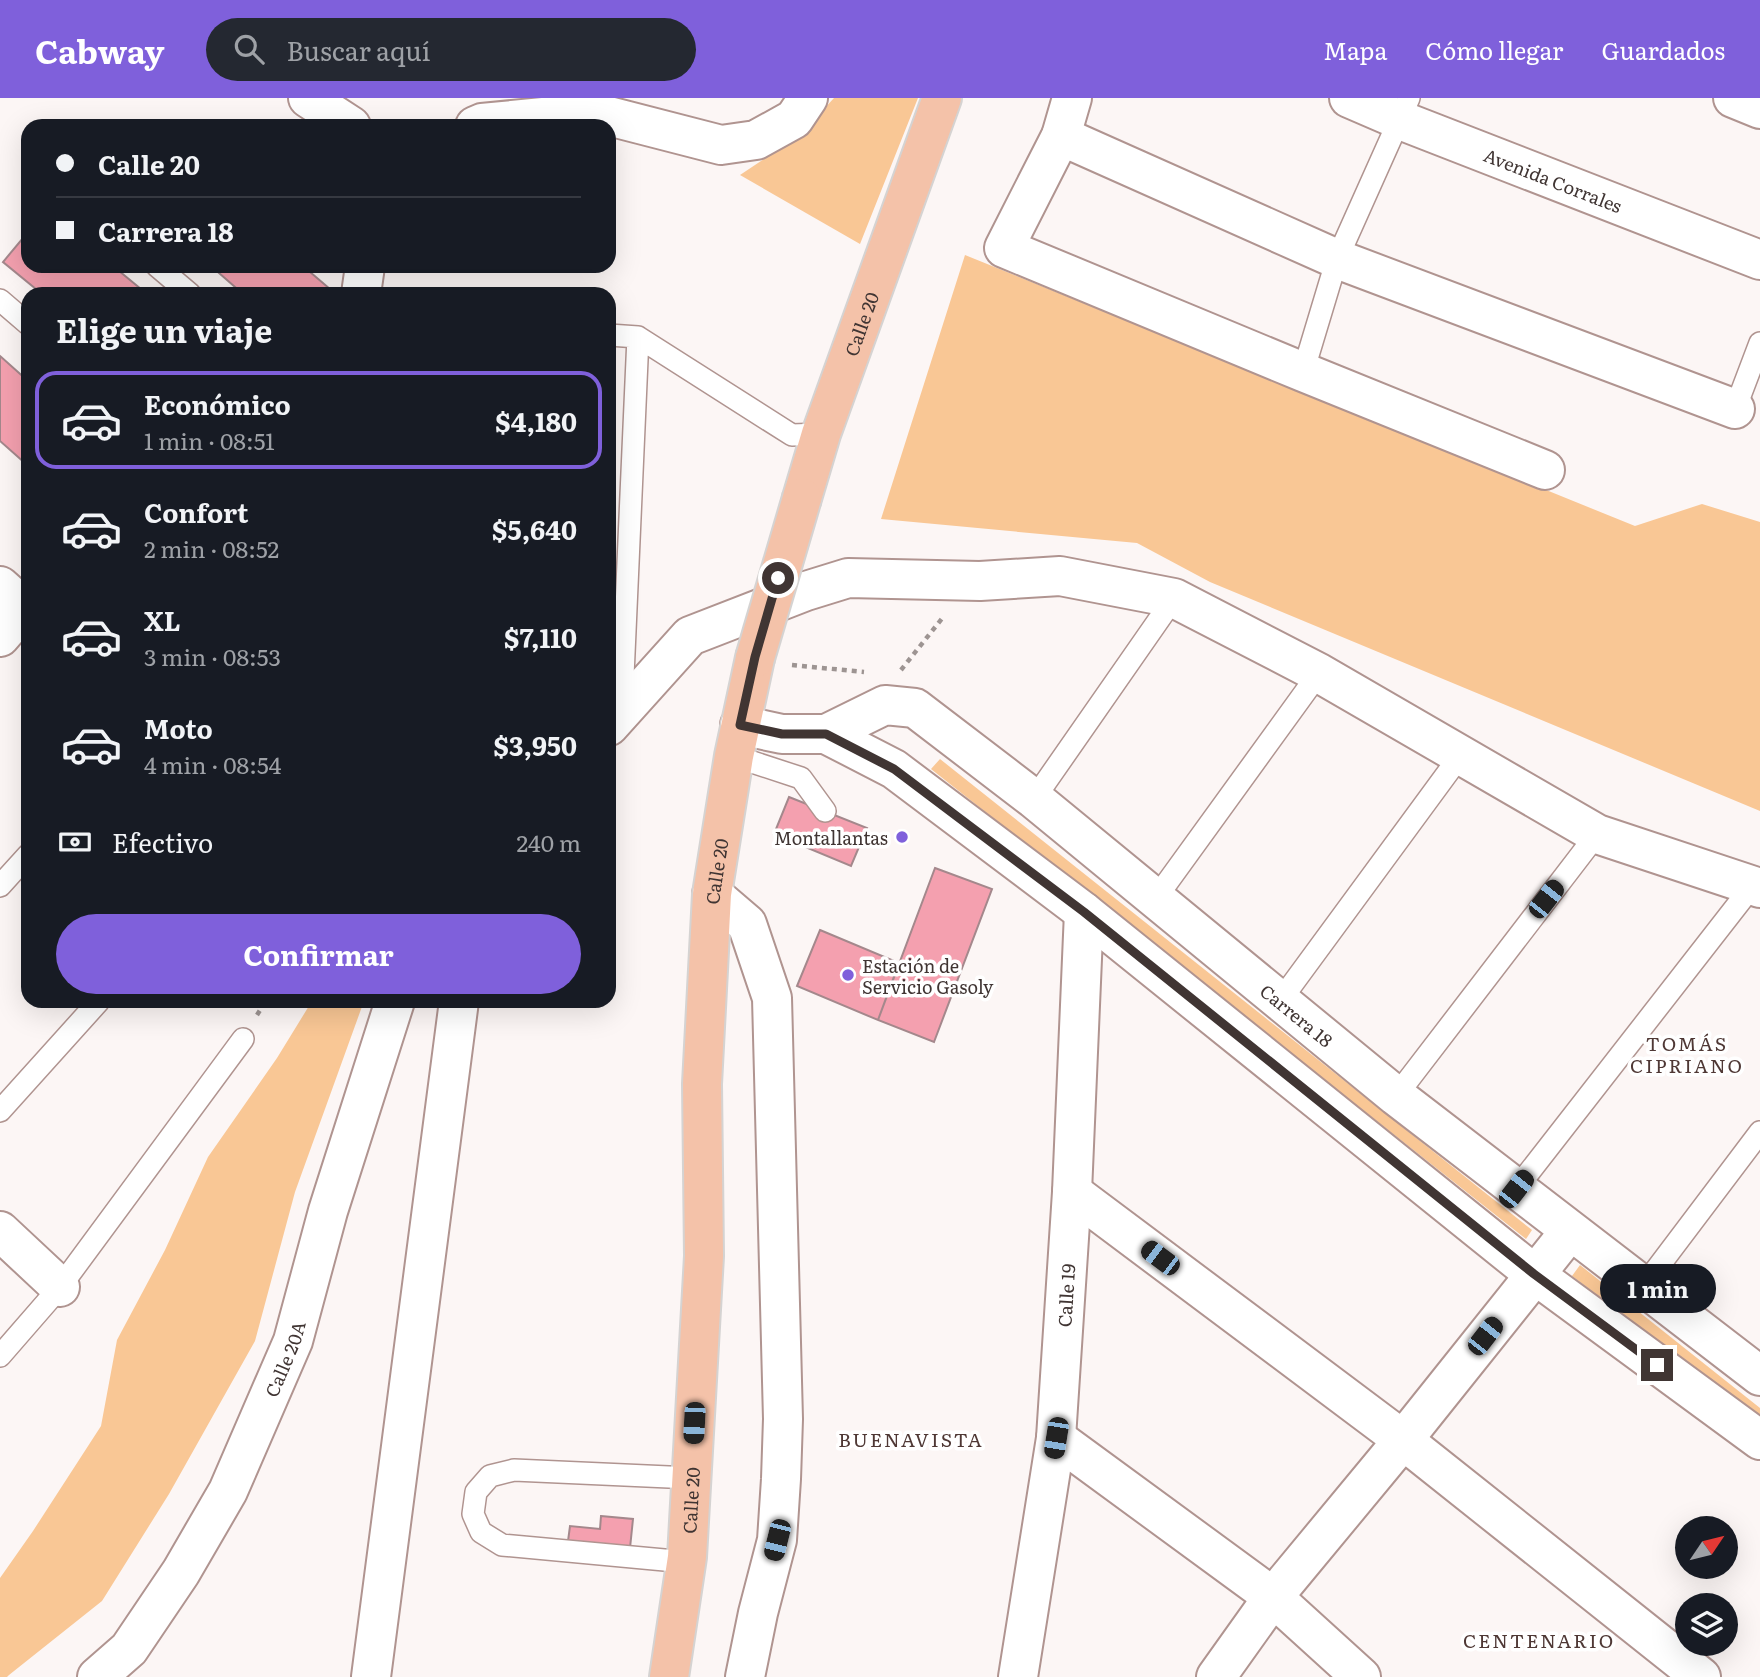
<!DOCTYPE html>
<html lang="es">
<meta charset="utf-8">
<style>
body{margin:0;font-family:Literata,serif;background:#242831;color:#f1f3f6;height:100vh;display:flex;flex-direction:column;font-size:26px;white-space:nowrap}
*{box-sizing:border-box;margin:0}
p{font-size:23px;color:#9ea1a6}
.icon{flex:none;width:38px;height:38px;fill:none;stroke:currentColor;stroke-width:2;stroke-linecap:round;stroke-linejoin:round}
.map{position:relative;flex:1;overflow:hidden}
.drawer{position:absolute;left:21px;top:189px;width:595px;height:721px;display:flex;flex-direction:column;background:#171b24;border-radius:21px;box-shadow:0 7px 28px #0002}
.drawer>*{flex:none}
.banner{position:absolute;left:21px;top:21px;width:595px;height:154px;border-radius:21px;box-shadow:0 7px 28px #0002;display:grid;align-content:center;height:154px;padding:0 35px;background:#171b24}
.needle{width:46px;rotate:55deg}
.buttons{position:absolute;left:1675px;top:1418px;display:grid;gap:14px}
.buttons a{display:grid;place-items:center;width:63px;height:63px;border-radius:50%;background:#171b24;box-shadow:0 7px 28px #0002;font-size:35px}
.end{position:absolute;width:32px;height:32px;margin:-16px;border:9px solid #403533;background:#fff;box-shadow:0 0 0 4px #fff}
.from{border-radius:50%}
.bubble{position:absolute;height:49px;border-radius:24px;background:#171b24;box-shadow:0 7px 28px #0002;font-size:23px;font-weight:700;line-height:49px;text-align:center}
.car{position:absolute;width:21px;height:42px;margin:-21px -10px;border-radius:9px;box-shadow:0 0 5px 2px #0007;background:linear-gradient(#222 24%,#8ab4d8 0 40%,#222 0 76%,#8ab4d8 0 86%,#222 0)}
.banner b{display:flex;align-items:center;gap:24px;height:66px;font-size:26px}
.banner b+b{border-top:2px solid #363941}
.banner i{width:18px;height:18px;background:#f1f3f6}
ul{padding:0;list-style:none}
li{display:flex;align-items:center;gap:21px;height:98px;margin:0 14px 10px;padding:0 21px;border:4px solid transparent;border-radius:21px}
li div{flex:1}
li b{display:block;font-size:26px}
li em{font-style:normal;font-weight:700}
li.on{border-color:#7f60db}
li>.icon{width:63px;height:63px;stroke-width:1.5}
h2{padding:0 35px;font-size:32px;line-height:84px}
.pay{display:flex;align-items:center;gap:18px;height:77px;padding:0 35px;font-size:26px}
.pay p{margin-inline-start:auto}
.button{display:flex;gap:14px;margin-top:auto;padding:14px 35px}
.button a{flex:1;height:80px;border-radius:42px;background:#7f60db;color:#fff;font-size:28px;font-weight:700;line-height:80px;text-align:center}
header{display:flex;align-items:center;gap:42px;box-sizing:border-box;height:98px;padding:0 35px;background:#7f60db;color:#fff}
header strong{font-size:33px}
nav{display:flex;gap:38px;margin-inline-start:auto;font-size:24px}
.search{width:490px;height:63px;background:#242831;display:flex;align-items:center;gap:18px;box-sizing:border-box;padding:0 24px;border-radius:38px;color:#9ea1a6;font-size:26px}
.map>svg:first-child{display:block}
</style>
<header>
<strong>Cabway</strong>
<div class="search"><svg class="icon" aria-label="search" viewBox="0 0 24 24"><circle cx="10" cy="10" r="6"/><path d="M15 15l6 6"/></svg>Buscar aquí</div>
<nav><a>Mapa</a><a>Cómo llegar</a><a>Guardados</a></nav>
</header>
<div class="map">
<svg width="1760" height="1579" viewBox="0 0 1760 1579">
<rect width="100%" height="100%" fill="#fcf6f5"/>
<path fill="#f9c795" d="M834,0h84l-58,146 -120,-69 60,-40z
M965,157l670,271 67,-22 58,18v289l-550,-229 -73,-39 -256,-24z
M940,661l592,471 -6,9 -595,-470z
M312,903h52l-69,191 -40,149 -86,153 -67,107 -93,74 -2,2h-7v-99l33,-47 68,-105 16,-86 48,-90 43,-93 69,-99z
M1580,1167l180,143v10l-188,-142z"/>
<path fill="#f4a0af" stroke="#a4888c" stroke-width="2" d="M28,134v34h85l34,28h-105l-39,-32z
M211,168h92l27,23 -5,5h-82z
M0,258l28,25v80l-2,3 -26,-23z
M789,699l78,31 -16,38 -77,-32z
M935,770l57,21 -58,153 -56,-22z
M820,832l79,33 -21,57 -81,-34z
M601,1418l32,3 -3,29 -62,-7 2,-15 30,3z"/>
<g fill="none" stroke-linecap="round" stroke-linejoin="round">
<g stroke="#b09490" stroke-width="24">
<path id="lane" d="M157,168l33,28
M0,202l28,24
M609,237l29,2 154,98 29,-1
M1303,274l34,-113 72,-161
M1735,311l25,-66
M609,592l14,-14 15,-339
M734,658l67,22 24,33
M1034,701l140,-201
M0,788l28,-31
M1156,800l163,-225
M1280,903l180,-245
M1396,998l201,-262
M0,1013l99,-110
M1516,1091l237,-304
M1643,1189l117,-155
M0,1258l60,-69 183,-248
M686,1464l-184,-17 -21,-13 -8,-18 3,-22 14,-16 24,-6 177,8"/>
</g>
<g stroke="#b09490" stroke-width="42">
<g id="street">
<path d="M308,0l43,28"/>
<path d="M1072,0l-11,38 -57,112 299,124 242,98"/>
<path d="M1733,0l27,11"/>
<path d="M475,28l7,-3 111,-11 128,33 35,-5 38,-21 14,-21"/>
<path d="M1061,38l276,123 398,150"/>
<path d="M361,196l4,-28"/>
<path d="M0,488l28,25"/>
<path d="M0,539l25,-29"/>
<path d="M609,628l81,-90 116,-45 42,-13 132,3 80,-5 114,22 145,75 278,161 163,54"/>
<path d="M712,796l35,30 25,74 11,421 -2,60 -4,61 -19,73 -13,64"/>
<path d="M1072,1094l331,248 298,237"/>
<path d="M0,1133l60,56"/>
<path d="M1056,1340l217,159 88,80"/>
<path id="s1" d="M97,1579l32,-28 52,-77 47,-81 65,-150 35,-130 67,-210"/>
<path d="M371,1579l88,-676"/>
<path id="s2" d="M1018,1579l38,-239 16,-246 12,-280"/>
<path d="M1216,1579l57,-80 130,-157 167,-209"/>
</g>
</g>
<g stroke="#b09490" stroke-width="42">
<g id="secondary">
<path id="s3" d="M1349,0l51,22 360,140"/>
<path d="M740,627l42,9h44l68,35 190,143 450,362 226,166"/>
<path id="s4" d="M826,636l59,-29 30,3 119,91 362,297 364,280"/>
</g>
</g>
<g stroke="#d5d3d2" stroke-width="42">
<g id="primary">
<path id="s5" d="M802,400l19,-64 121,-336"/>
<path id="s6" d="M669,1579l18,-120 17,-301 -2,-172 10,-190 22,-138 21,-98"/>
</g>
</g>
<path stroke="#9d9492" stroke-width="4.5" stroke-dasharray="5 5" stroke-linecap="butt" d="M792,567l72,7
M901,572l43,-54
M257,917l9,-14"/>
<use href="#lane" stroke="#fff" stroke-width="21"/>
<use href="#street" stroke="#fff" stroke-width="38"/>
<use href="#secondary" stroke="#fff" stroke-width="38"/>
<use href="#primary" stroke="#f4c2a9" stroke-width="38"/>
<g stroke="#d5d3d2" stroke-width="42" stroke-linecap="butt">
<path id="primary-bridge" d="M755,560l47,-160"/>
</g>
<use href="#primary-bridge" stroke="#f4c2a9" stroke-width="38"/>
</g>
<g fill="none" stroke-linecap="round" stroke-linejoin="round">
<path stroke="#403533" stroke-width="9" d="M778,480l-23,79 -15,68 42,9h44l68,35 190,143 450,362 123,91"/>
</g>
<g fill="#7f60db" stroke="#fff" stroke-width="2.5">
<circle cx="902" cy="739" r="7"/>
<circle cx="848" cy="877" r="7"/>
</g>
<g text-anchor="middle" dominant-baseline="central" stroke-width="7" stroke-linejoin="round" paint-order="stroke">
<g font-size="18" fill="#403533" stroke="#fff">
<text stroke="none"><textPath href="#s3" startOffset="220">Avenida Corrales</textPath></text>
<text stroke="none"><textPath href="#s5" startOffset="184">Calle 20</textPath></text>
<text stroke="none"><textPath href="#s6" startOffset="808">Calle 20</textPath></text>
<text stroke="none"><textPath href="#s4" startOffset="586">Carrera 18</textPath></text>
<text stroke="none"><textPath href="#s2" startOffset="385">Calle 19</textPath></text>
<text stroke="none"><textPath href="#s1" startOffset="373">Calle 20A</textPath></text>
<text stroke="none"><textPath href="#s6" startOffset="178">Calle 20</textPath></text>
</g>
<g font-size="18" fill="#403533" stroke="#fff" text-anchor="end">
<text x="888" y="739">Montallantas</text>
<text x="862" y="867" text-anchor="start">Estación de<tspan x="862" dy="21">Servicio Gasoly</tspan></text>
</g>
<g font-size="19" letter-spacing="2" fill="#4f3835" stroke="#fff">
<text x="1687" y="945">TOMÁS<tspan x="1687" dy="22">CIPRIANO</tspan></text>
<text x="911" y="1341">BUENAVISTA</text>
<text x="1539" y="1542">CENTENARIO</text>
</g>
</g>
</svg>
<div class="buttons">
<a><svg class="needle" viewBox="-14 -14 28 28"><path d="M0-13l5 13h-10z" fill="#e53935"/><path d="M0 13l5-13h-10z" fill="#9ea1a6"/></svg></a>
<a><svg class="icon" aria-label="layers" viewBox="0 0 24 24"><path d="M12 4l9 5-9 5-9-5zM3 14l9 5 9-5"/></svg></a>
</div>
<i class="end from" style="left:778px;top:480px"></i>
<i class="end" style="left:1657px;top:1267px"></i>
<div class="bubble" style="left:1600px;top:1166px;width:116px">1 min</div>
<i class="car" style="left:1546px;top:801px;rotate:38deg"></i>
<i class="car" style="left:1516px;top:1091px;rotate:38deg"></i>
<i class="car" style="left:1160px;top:1160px;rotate:307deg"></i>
<i class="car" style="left:1485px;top:1238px;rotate:38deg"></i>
<i class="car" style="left:694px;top:1325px;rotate:183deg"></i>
<i class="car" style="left:1056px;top:1340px;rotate:189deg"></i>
<i class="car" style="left:777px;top:1442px;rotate:194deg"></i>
<div class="banner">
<b><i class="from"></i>Calle 20</b>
<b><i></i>Carrera 18</b>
</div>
<section class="drawer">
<h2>Elige un viaje</h2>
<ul>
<li class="on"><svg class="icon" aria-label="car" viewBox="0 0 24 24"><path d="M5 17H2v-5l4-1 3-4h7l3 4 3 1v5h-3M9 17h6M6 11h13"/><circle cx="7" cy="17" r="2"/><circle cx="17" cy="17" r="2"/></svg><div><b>Económico</b><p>1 min · 08:51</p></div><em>$4,180</em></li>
<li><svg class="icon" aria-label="car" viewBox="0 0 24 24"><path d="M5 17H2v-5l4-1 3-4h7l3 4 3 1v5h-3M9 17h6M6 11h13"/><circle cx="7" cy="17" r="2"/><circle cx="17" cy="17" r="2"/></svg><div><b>Confort</b><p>2 min · 08:52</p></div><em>$5,640</em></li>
<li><svg class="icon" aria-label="car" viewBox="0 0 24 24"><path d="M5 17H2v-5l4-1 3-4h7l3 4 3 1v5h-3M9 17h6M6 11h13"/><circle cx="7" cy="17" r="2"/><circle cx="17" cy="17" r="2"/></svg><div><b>XL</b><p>3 min · 08:53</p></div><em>$7,110</em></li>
<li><svg class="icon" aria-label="car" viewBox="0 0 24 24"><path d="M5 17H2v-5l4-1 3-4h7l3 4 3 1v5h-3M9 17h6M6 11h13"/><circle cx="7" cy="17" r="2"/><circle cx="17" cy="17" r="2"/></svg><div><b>Moto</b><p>4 min · 08:54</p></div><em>$3,950</em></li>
</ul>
<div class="pay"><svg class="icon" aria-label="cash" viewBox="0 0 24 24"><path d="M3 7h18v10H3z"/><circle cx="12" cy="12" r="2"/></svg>Efectivo<p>240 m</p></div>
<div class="button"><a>Confirmar</a></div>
</section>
</div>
